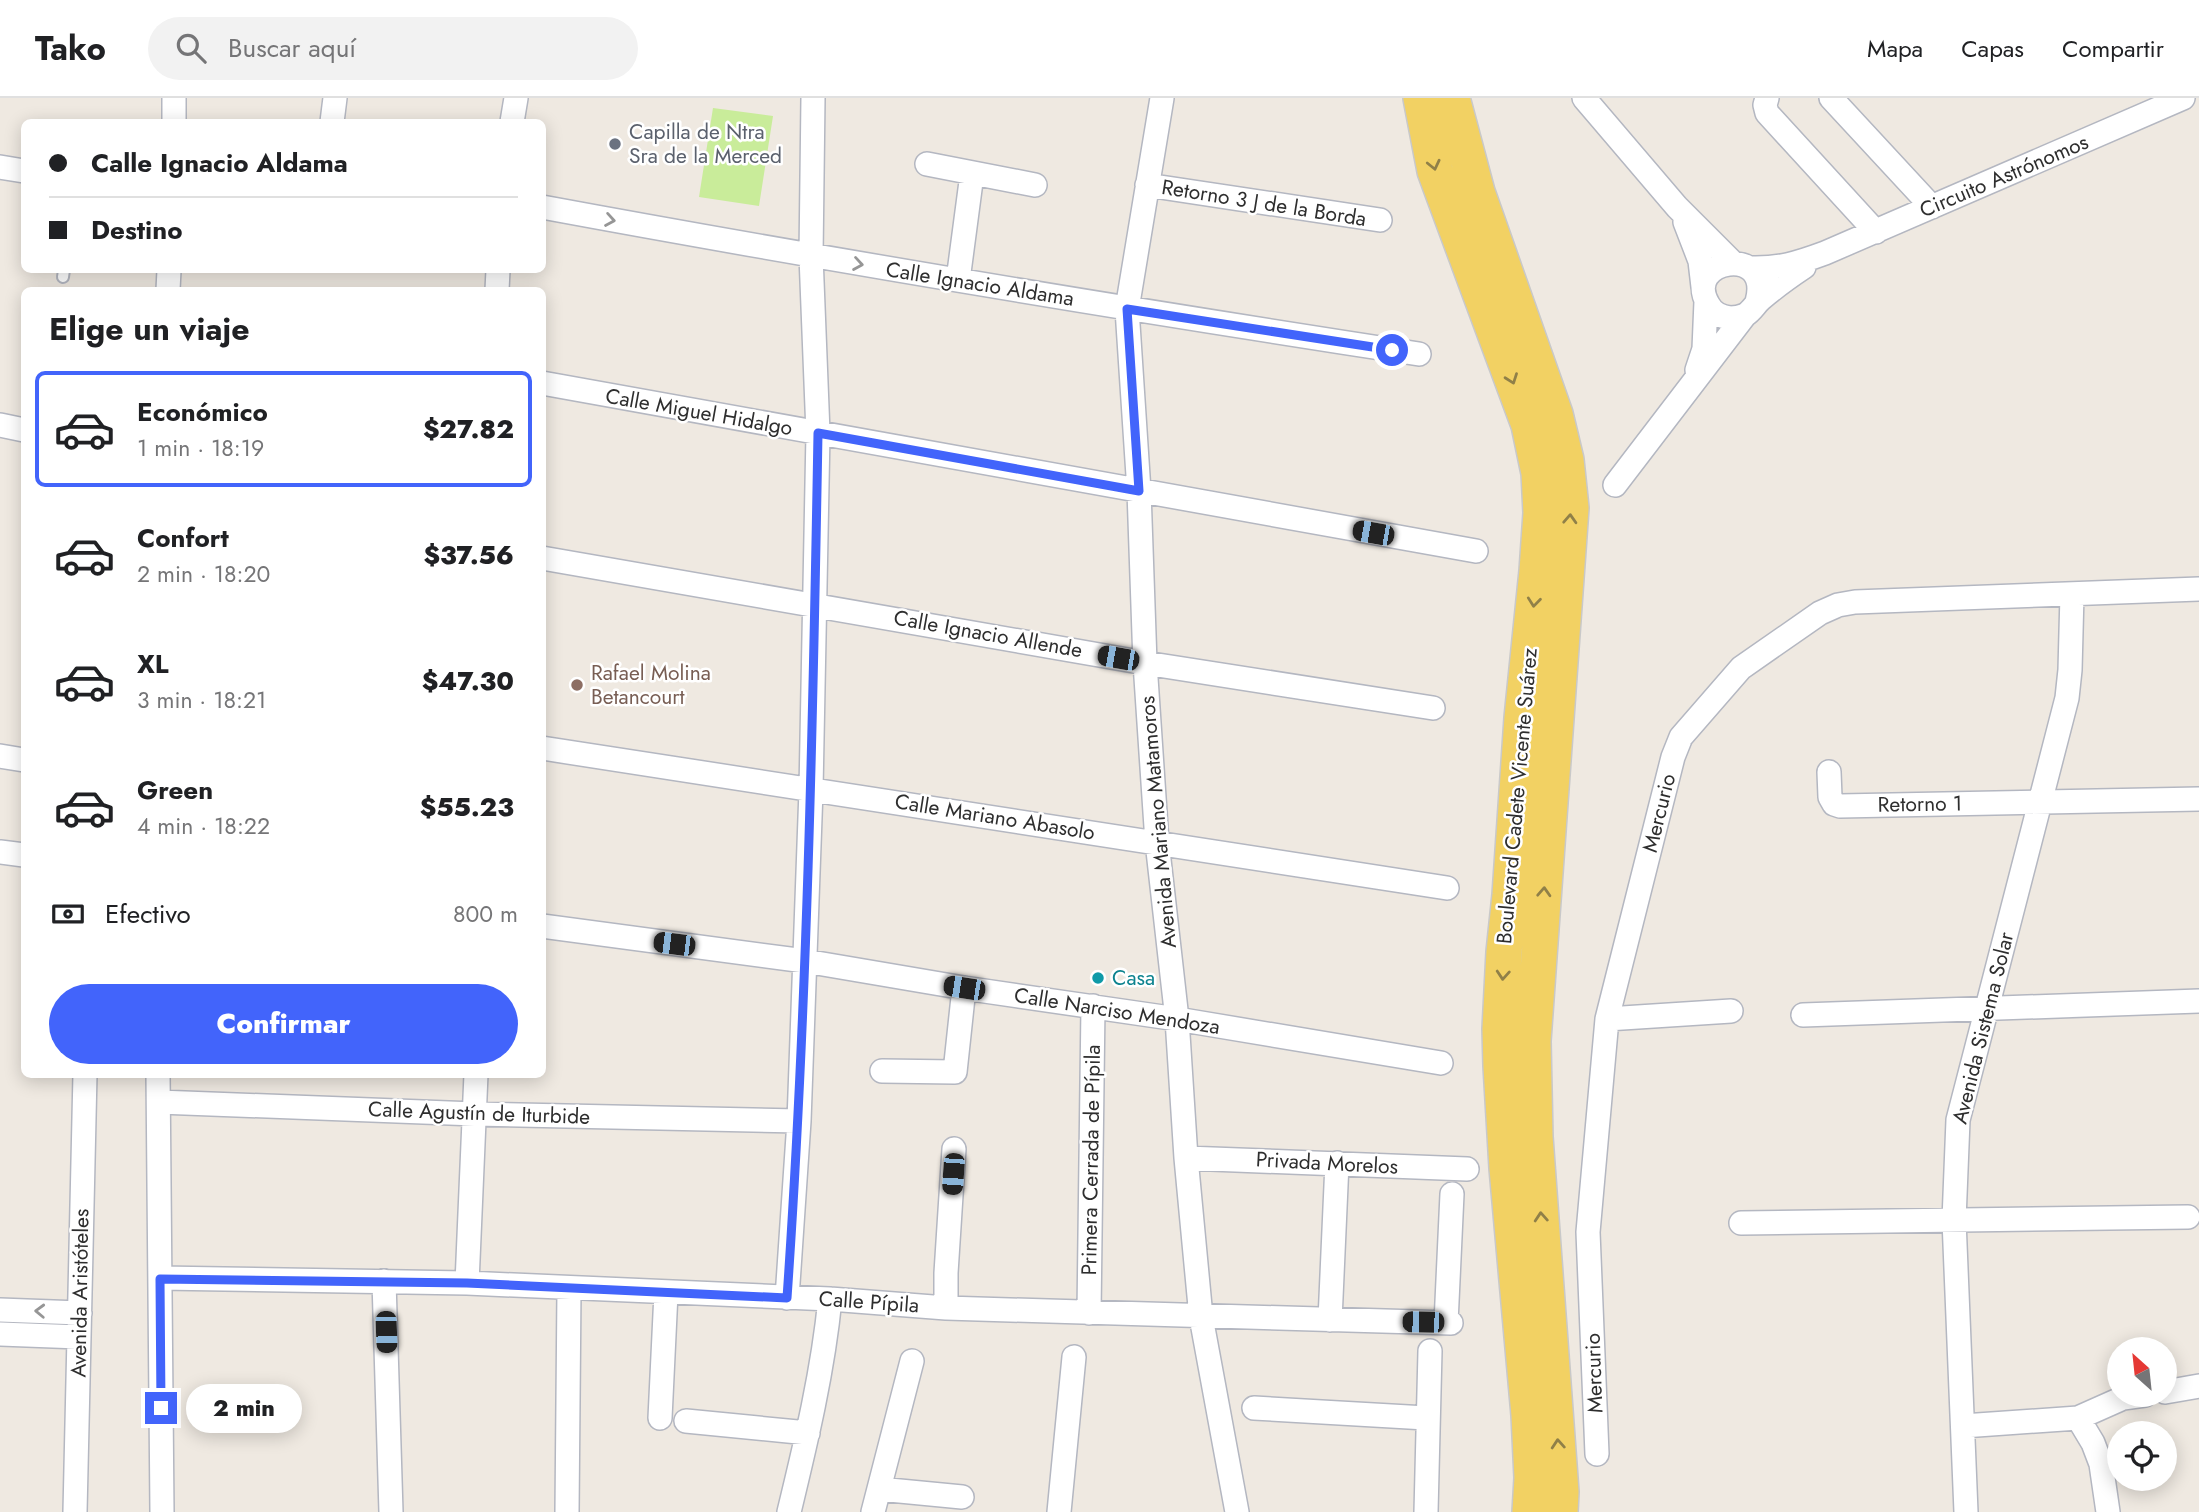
<!DOCTYPE html>
<html lang="es">
<meta charset="utf-8">
<style>
body{margin:0;font-family:Jost,sans-serif;background:#f2f2f2;color:#202124;height:100vh;display:flex;flex-direction:column;font-size:26px;white-space:nowrap}
*{box-sizing:border-box;margin:0}
p{font-size:23px;color:#757577}
.icon{flex:none;width:38px;height:38px;fill:none;stroke:currentColor;stroke-width:2;stroke-linecap:round;stroke-linejoin:round}
.map{position:relative;flex:1;overflow:hidden}
.sheet{position:absolute;left:21px;top:189px;width:525px;height:791px;display:flex;flex-direction:column;background:#fff;border-radius:10px;box-shadow:0 4px 18px #0003}
.sheet>*{flex:none}
.guide{position:absolute;left:21px;top:21px;width:525px;height:154px;border-radius:10px;box-shadow:0 4px 18px #0003;display:grid;align-content:center;height:154px;padding:0 28px;background:#fff}
.needle{width:46px;rotate:333deg}
.controls{position:absolute;left:2107px;top:1239px;display:grid;gap:14px}
.controls a{display:grid;place-items:center;width:70px;height:70px;border-radius:50%;background:#fff;box-shadow:0 4px 18px #0003;font-size:35px}
.end{position:absolute;width:32px;height:32px;margin:-16px;border:9px solid #4264fb;background:#fff;box-shadow:0 0 0 4px #fff}
.from{border-radius:50%}
.bubble{position:absolute;height:49px;border-radius:24px;background:#fff;box-shadow:0 4px 18px #0003;font-size:23px;font-weight:800;line-height:49px;text-align:center}
.car{position:absolute;width:21px;height:42px;margin:-21px -10px;border-radius:9px;box-shadow:0 0 5px 2px #0007;background:linear-gradient(#222 24%,#8ab4d8 0 40%,#222 0 76%,#8ab4d8 0 86%,#222 0)}
.guide b{display:flex;align-items:center;gap:24px;height:66px;font-size:26px}
.guide b+b{border-top:2px solid #e0e0e0}
.guide i{width:18px;height:18px;background:#202124}
ul{padding:0;list-style:none}
li{display:flex;align-items:center;gap:21px;height:116px;margin:0 14px 10px;padding:0 14px;border:4px solid transparent;border-radius:10px}
li div{flex:1}
li b{display:block;font-size:26px}
li em{font-style:normal;font-weight:800}
li.current{border-color:#4264fb}
li>.icon{width:63px;height:63px;stroke-width:1.5}
h2{padding:0 28px;font-size:32px;line-height:84px}
.pay{display:flex;align-items:center;gap:18px;height:77px;padding:0 28px;font-size:26px}
.pay p{margin-inline-start:auto}
.primary-button{display:flex;gap:14px;margin-top:auto;padding:14px 28px}
.primary-button a{flex:1;height:80px;border-radius:42px;background:#4264fb;color:#fff;font-size:28px;font-weight:800;line-height:80px;text-align:center}
header{display:flex;align-items:center;gap:42px;box-sizing:border-box;height:98px;padding:0 35px;background:#fff;border-bottom:2px solid #e0e0e0}
header strong{font-size:33px}
nav{display:flex;gap:38px;margin-inline-start:auto;font-size:24px}
.search{width:490px;height:63px;background:#f2f2f2;display:flex;align-items:center;gap:18px;box-sizing:border-box;padding:0 24px;border-radius:38px;color:#757577;font-size:26px}
.map>svg:first-child{display:block}
</style>
<header>
<strong>Tako</strong>
<div class="search"><svg class="icon" aria-label="search" viewBox="0 0 24 24"><circle cx="10" cy="10" r="6"/><path d="M15 15l6 6"/></svg>Buscar aquí</div>
<nav><a>Mapa</a><a>Capas</a><a>Compartir</a></nav>
</header>
<div class="map">
<svg width="2199" height="1414" viewBox="0 0 2199 1414">
<rect width="100%" height="100%" fill="#efe9e1"/>
<path fill="#c9ec9a" d="M713,10l60,8 -14,90 -60,-9z"/>
<g fill="none" stroke-linecap="round" stroke-linejoin="round">
<g stroke="#b4b7c1" stroke-width="14">
<path id="lane" d="M63,179l1,-7"/>
</g>
<g stroke="#b4b7c1" stroke-width="26">
<path id="street" d="M1162,0l-35,211 12,182 6,172 12,179 20,177 9,139 15,159 36,195
M1584,0l93,109 55,55
M1767,0l-2,7 2,8 109,119
M1831,0l101,109
M174,24v-24
M332,24l3,-24
M512,24l4,-24
M927,66l108,21
M0,69l24,4
M1147,87l233,35
M542,109c292,54 584,102 877,147
M1685,124l15,39 3,26
M1750,170c29,1 48,-5 75,-15l358,-155
M958,182l14,-106
M168,192l1,-20
M497,192l1,-20
M1757,204c16,-59 -75,-43 -49,2 4,8 12,13 22,14 5,0 11,-1 15,-3 7,-4 10,-11 16,-16 14,-12 28,-22 43,-32
M1697,272l7,-21 2,-48
M542,285l934,168
M0,327l24,5
M1615,387l130,-170
M542,460l603,105 288,45
M542,650l905,140
M0,658l24,4
M1829,674l1,25 4,7 6,2 359,-7
M0,754l24,3
M542,828l263,35 159,27 213,31 264,44
M1803,917l396,-14
M1607,921l124,-8
M882,973l73,1 9,-84
M158,976l4,438
M159,1004l316,12 324,7
M1186,1060l281,11
M1741,1125l447,-6
M160,1180l307,5 363,16 116,9 505,15
M384,1183l7,231
M467,1185l9,-209
M787,1200l12,-177 12,-331 7,-357 -7,-177 2,-158
M946,1210v-35l8,-124
M0,1212l80,3
M1089,1215l4,-307
M1330,1222l7,-157
M1446,1225l6,-129
M0,1236l79,3
M2165,1294l34,-6
M1254,1310l172,10
M660,1320l6,-125
M2078,1320l15,25 8,21 7,48
M686,1323l122,12
M1963,1328l115,-8 45,-20 22,-3
M1597,1356l-9,-222 19,-213 66,-262 8,-20 60,-69 79,-55 18,-8 17,-3 344,-13
M879,1391l83,8
M75,1414l10,-438
M567,1414l2,-223
M789,1414c17,-70 34,-141 41,-213
M873,1414l39,-151
M1059,1414l15,-155
M1426,1414l4,-161
M1966,1414l-12,-292 4,-100 109,-422 3,-28 2,-76"/>
</g>
<g stroke="#c9c9c9" stroke-width="38">
<path id="primary" d="M1421,0l14,73 94,254 10,48 2,40 -4,58 -15,147 -12,177 -6,57 -4,77 1,37 6,102 22,247 3,63 -2,34
M1452,0l25,94 78,222 11,46 5,48 -38,533 2,96 26,355 -1,20"/>
</g>
<use href="#lane" stroke="#fff" stroke-width="10"/>
<use href="#street" stroke="#fff" stroke-width="23"/>
<use href="#primary" stroke="#f2d163" stroke-width="35"/>
</g>
<defs><path id="oneway-chevron" d="M-2-3.5L2.5 0L-2 3.5" fill="none" stroke-width="1.6" stroke-linecap="round" stroke-linejoin="round" transform="scale(1.75)"/></defs>
<g stroke="#908048">
<use href="#oneway-chevron" transform="translate(1434 67) rotate(77)"/>
<use href="#oneway-chevron" transform="translate(1512 281) rotate(70)"/>
<use href="#oneway-chevron" transform="translate(1570 421) rotate(-87)"/>
<use href="#oneway-chevron" transform="translate(1534 504) rotate(96)"/>
<use href="#oneway-chevron" transform="translate(1544 794) rotate(-87)"/>
<use href="#oneway-chevron" transform="translate(1503 877) rotate(94)"/>
<use href="#oneway-chevron" transform="translate(1541 1119) rotate(-94)"/>
<use href="#oneway-chevron" transform="translate(1558 1346) rotate(-94)"/>
</g>
<g stroke="#969696">
<use href="#oneway-chevron" transform="translate(610 122) rotate(10)"/>
<use href="#oneway-chevron" transform="translate(858 166) rotate(9)"/>
<use href="#oneway-chevron" transform="translate(40 1213) rotate(-178)"/>
</g>
<g fill="none" stroke-linecap="round" stroke-linejoin="round">
<path stroke="#4264fb" stroke-width="9" d="M161,1310l-1,-129 307,4 320,15c20,-288 26,-576 31,-865l321,58 -12,-182 265,41"/>
</g>
<circle fill="#6b7280" stroke="#fff" stroke-width="2.5" cx="615" cy="46" r="7"/>
<circle fill="#8d6e63" stroke="#fff" stroke-width="2.5" cx="577" cy="587" r="7"/>
<circle fill="#0f9aa8" stroke="#fff" stroke-width="2.5" cx="1098" cy="880" r="7"/>
<g text-anchor="middle" dominant-baseline="central" stroke-width="5" stroke-linejoin="round" paint-order="stroke">
<g font-size="21" fill="#5b616d" stroke="#fff" text-anchor="start">
<text x="629" y="34">Capilla de Ntra<tspan x="629" dy="24">Sra de la Merced</tspan></text>
</g>
<g font-size="21" fill="#2e2e2e" stroke="#fff">
<text transform="translate(2004 78) rotate(-23)">Circuito Astrónomos</text>
<text transform="translate(1264 105) rotate(9)">Retorno 3 J de la Borda</text>
<text transform="translate(980 186) rotate(9)">Calle Ignacio Aldama</text>
<text transform="translate(699 314) rotate(10)">Calle Miguel Hidalgo</text>
<text transform="translate(988 536) rotate(10)">Calle Ignacio Allende</text>
<text transform="translate(1517 698) rotate(-85)">Boulevard Cadete Vicente Suárez</text>
<text transform="translate(1920 706) rotate(-1)">Retorno 1</text>
<text transform="translate(1659 715) rotate(-76)">Mercurio</text>
<text transform="translate(995 719) rotate(9)">Calle Mariano Abasolo</text>
<text transform="translate(1158 724) rotate(-95)">Avenida Mariano Matamoros</text>
<text transform="translate(1117 913) rotate(9)">Calle Narciso Mendoza</text>
<text transform="translate(1983 930) rotate(-76)">Avenida Sistema Solar</text>
<text transform="translate(479 1015) rotate(2)">Calle Agustín de Iturbide</text>
<text transform="translate(1091 1062) rotate(-89)">Primera Cerrada de Pípila</text>
<text transform="translate(1327 1065) rotate(3)">Privada Morelos</text>
<text transform="translate(80 1195) rotate(-89)">Avenida Aristóteles</text>
<text transform="translate(869 1204) rotate(4)">Calle Pípila</text>
<text transform="translate(1594 1275) rotate(-92)">Mercurio</text>
</g>
<g font-size="21" fill="#785e54" stroke="#fff" text-anchor="start">
<text x="591" y="575">Rafael Molina<tspan x="591" dy="24">Betancourt</tspan></text>
</g>
<g font-size="21" fill="#0d838f" stroke="#fff" text-anchor="start">
<text x="1112" y="880">Casa</text>
</g>
</g>
</svg>
<div class="controls">
<a><svg class="needle" viewBox="-14 -14 28 28"><path d="M0-13l5 13h-10z" fill="#e53935"/><path d="M0 13l5-13h-10z" fill="#757577"/></svg></a>
<a><svg class="icon" aria-label="locate" viewBox="0 0 24 24"><circle cx="12" cy="12" r="6"/><path d="M12 2v4M12 18v4M2 12h4M18 12h4"/></svg></a>
</div>
<i class="end from" style="left:1392px;top:252px"></i>
<i class="end" style="left:161px;top:1310px"></i>
<div class="bubble" style="left:186px;top:1286px;width:116px">2 min</div>
<i class="car" style="left:1373px;top:435px;rotate:280deg"></i>
<i class="car" style="left:1118px;top:560px;rotate:280deg"></i>
<i class="car" style="left:674px;top:846px;rotate:277deg"></i>
<i class="car" style="left:964px;top:890px;rotate:279deg"></i>
<i class="car" style="left:953px;top:1076px;rotate:184deg"></i>
<i class="car" style="left:1423px;top:1224px;rotate:271deg"></i>
<i class="car" style="left:386px;top:1234px;rotate:178deg"></i>
<div class="guide">
<b><i class="from"></i>Calle Ignacio Aldama</b>
<b><i></i>Destino</b>
</div>
<section class="sheet">
<h2>Elige un viaje</h2>
<ul>
<li class="current"><svg class="icon" aria-label="car" viewBox="0 0 24 24"><path d="M5 17H2v-5l4-1 3-4h7l3 4 3 1v5h-3M9 17h6M6 11h13"/><circle cx="7" cy="17" r="2"/><circle cx="17" cy="17" r="2"/></svg><div><b>Económico</b><p>1 min · 18:19</p></div><em>$27.82</em></li>
<li><svg class="icon" aria-label="car" viewBox="0 0 24 24"><path d="M5 17H2v-5l4-1 3-4h7l3 4 3 1v5h-3M9 17h6M6 11h13"/><circle cx="7" cy="17" r="2"/><circle cx="17" cy="17" r="2"/></svg><div><b>Confort</b><p>2 min · 18:20</p></div><em>$37.56</em></li>
<li><svg class="icon" aria-label="car" viewBox="0 0 24 24"><path d="M5 17H2v-5l4-1 3-4h7l3 4 3 1v5h-3M9 17h6M6 11h13"/><circle cx="7" cy="17" r="2"/><circle cx="17" cy="17" r="2"/></svg><div><b>XL</b><p>3 min · 18:21</p></div><em>$47.30</em></li>
<li><svg class="icon" aria-label="car" viewBox="0 0 24 24"><path d="M5 17H2v-5l4-1 3-4h7l3 4 3 1v5h-3M9 17h6M6 11h13"/><circle cx="7" cy="17" r="2"/><circle cx="17" cy="17" r="2"/></svg><div><b>Green</b><p>4 min · 18:22</p></div><em>$55.23</em></li>
</ul>
<div class="pay"><svg class="icon" aria-label="cash" viewBox="0 0 24 24"><path d="M3 7h18v10H3z"/><circle cx="12" cy="12" r="2"/></svg>Efectivo<p>800 m</p></div>
<div class="primary-button"><a>Confirmar</a></div>
</section>
</div>
